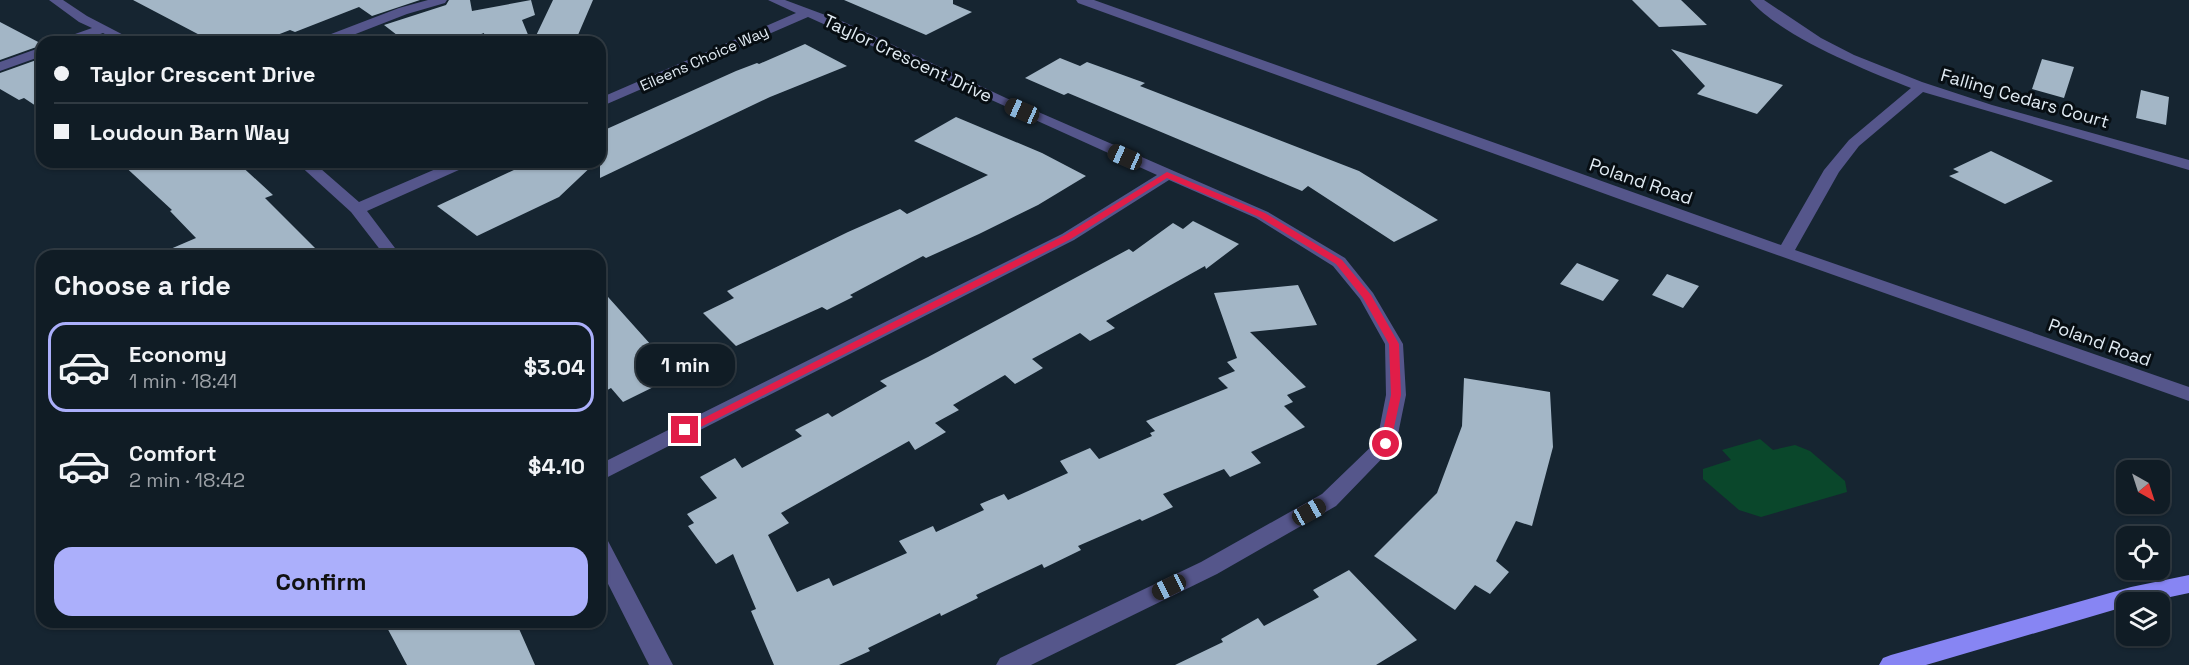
<!DOCTYPE html>
<meta charset="utf-8">
<style>
body{margin:0;font-family:"Space Grotesk",sans-serif;background:#1e2932;color:#f1f3f6;height:100vh;display:flex;flex-direction:column;font-size:22px;white-space:nowrap}
*{box-sizing:border-box;margin:0}
p{font-size:20px;color:#9ca1a7}
.icon{flex:none;width:33px;height:33px;fill:none;stroke:currentColor;stroke-width:2;stroke-linecap:round;stroke-linejoin:round}
.map{position:relative;flex:1;overflow:hidden}
.sheet{position:absolute;left:36px;top:250px;width:570px;height:378px;display:flex;flex-direction:column;background:#101c25;border-radius:18px;box-shadow:0 2px 4px #0004,0 0 0 2px #303a42}
.sheet>*{flex:none}
.banner{position:absolute;left:36px;top:36px;width:570px;height:132px;border-radius:18px;box-shadow:0 2px 4px #0004,0 0 0 2px #303a42;display:grid;align-content:center;height:132px;padding:0 18px;background:#101c25}
.needle{width:39px;rotate:141deg}
.controls{position:absolute;left:2116px;top:460px;display:grid;gap:12px}
.controls a{display:grid;place-items:center;width:54px;height:54px;border-radius:12px;background:#101c25;box-shadow:0 2px 4px #0004,0 0 0 2px #303a42;font-size:30px}
.end{position:absolute;width:27px;height:27px;margin:-14px;border:8px solid #e11d48;background:#fff;box-shadow:0 0 0 3px #fff}
.from{border-radius:50%}
.bubble{position:absolute;height:42px;border-radius:18px;background:#101c25;box-shadow:0 2px 4px #0004,0 0 0 2px #303a42;font-size:20px;font-weight:600;line-height:42px;text-align:center}
.car{position:absolute;width:18px;height:36px;margin:-18px -9px;border-radius:8px;box-shadow:0 0 4px 2px #0007;background:linear-gradient(#222 24%,#8ab4d8 0 40%,#222 0 76%,#8ab4d8 0 86%,#222 0)}
.banner b{display:flex;align-items:center;gap:21px;height:57px;font-size:22px}
.banner b+b{border-top:2px solid #303a42}
.banner i{width:15px;height:15px;background:#f1f3f6}
ul{padding:0;list-style:none}
li{display:flex;align-items:center;gap:18px;height:90px;margin:0 12px 9px;padding:0 6px;border:3px solid transparent;border-radius:18px}
li div{flex:1}
li b{display:block;font-size:22px}
li em{font-style:normal;font-weight:600}
li.on{border-color:#abaffb}
li>.icon{width:54px;height:54px;stroke-width:1.5}
h2{padding:0 18px;font-size:27px;line-height:72px}
.button{display:flex;gap:12px;margin-top:auto;padding:12px 18px}
.button a{flex:1;height:69px;border-radius:18px;background:#abaffb;color:#111;font-size:24px;font-weight:600;line-height:69px;text-align:center}
.map>svg:first-child{display:block}
</style>
<div class="map">
<svg width="2189" height="665" viewBox="0 0 2189 665">
<rect width="100%" height="100%" fill="#162531"/>
<path fill="#0a472b" d="M1760,439l13,11 22,-5 15,6 35,30 2,11 -86,25 -22,-7 -36,-31v-10l28,-9 -9,-10z"/>
<path fill="#a3b6c6" d="M133,0h287l-48,16 -13,-9 -64,25 -5,-2 -31,12h-46z
M449,0h21l2,11 59,-11 4,15 -13,5 9,22h-46l-1,-9 -25,9h-53l-22,-17 62,-20z
M553,0h40l-18,42h-42z
M844,0h109v4l19,8 -46,23z
M1632,0h49l26,25 -48,2z
M0,22l42,22v1l-42,15z
M805,44l42,22 -77,31 -170,81v-46l136,-61 21,-8 2,1z
M1671,49l112,36 -26,29 -60,-20 8,-8z
M42,58v52l-18,-12 -5,2 -19,-11v-16z
M1060,58l20,8 7,-4 58,21 -5,3 219,85 79,49 -44,22 -86,-56 -6,5 -234,-98 -4,2 -39,-17z
M2042,59l32,8 -10,31 -32,-9z
M2141,90l28,7 -3,28 -30,-7z
M956,117l86,36 44,23 -48,29 -59,29 -53,24 -3,-2 -73,39 3,2 -26,13 -5,-3 -86,39 -33,-33 31,-15 -7,-7 121,-59 52,-23 7,5 81,-39 -74,-34z
M1991,151l62,30 -48,23 -56,-28 10,-4 -6,-3z
M120,162h117l36,33 -8,3 58,58h-169l42,-18 -26,-27 2,-1z
M531,162h65l-37,35 -82,39 -40,-30z
M1193,221l46,23 -33,25 -1,-3 -99,55 9,7 -25,13 -10,-8 -48,26 11,9 -28,16 -10,-9 -52,30 6,5 -24,13 11,9 -31,18 -6,-9 -128,72 8,10 -21,12 29,57 32,-14 4,8 74,-33 -8,-12 34,-15 3,6 48,-22 -4,-6 24,-10 4,6 60,-27 -8,-12 30,-13 9,11 53,-23 -2,-3 5,-2 -9,-10 82,-33 -10,-10 17,-7 -8,-9 10,-4 -23,-65 84,-8 19,40 -67,7 56,55 -19,8 6,7 -9,4 21,21 -54,25 10,11 -31,14 -6,-8 -61,25 10,13 -31,14 -2,-2 -62,27 3,4 -37,18 -2,-4 -66,31 2,3 -37,18 -1,-3 -72,35 2,3 -31,14h-65l-23,-54 5,-2 -23,-55 -17,10 -28,-38 6,-3 -7,-9 30,-16 -17,-21 35,-19 7,10 60,-32 -7,-6 33,-17 4,4 55,-31 -7,-5 48,-24 201,-108 4,3 40,-29 10,6z
M1577,263l42,17 -16,21 -43,-17z
M1667,274l32,12 -16,22 -31,-13z
M600,288l52,58 8,-4 26,29 -63,31 -12,-14 -11,6z
M1464,378l86,14 3,55 -21,79 -16,-5 -20,40 13,11 -19,22 -15,-9 -20,25 -81,-54 63,-63 25,-67z
M1349,570l68,70 -41,25h-201l48,-23 -2,-3 37,-21 6,8 55,-29 -6,-7z
M384,622h132l19,43h-128z"/>
<g fill="none" stroke-linecap="round" stroke-linejoin="round">
<path fill="#55568b" fill-rule="evenodd" d="M49,0h14l24,16 50,26h-17l-17,-9 -25,9h-19l2,-3 31,-11 -13,-6z
M428,0h19l-2,3 -38,11 -72,28h-19l2,-3 81,-31z
M768,0h17l59,22 162,76 262,114 77,46 28,35 30,51 3,51 -10,49 -60,62 -119,68 -186,91h-35l4,-7 201,-96 121,-68 55,-53 9,-46 -1,-51 -25,-45 -27,-33 -77,-48 -87,-38 -95,60 -474,241v-17l462,-230 95,-59 -349,-158 -208,90v-9l196,-85z
M1076,0h18l687,245 43,-75 25,-30 62,-52c-46,-18 -129,-51 -161,-88h14l57,38 33,17 68,27 70,23 197,55v10l-266,-78 -64,54 -20,26 -44,78 394,137v14l-567,-201 -544,-197z
M42,47v9l-42,15v-9z
M296,162h17l46,40 93,-40h21l-3,3 -103,46 34,45h-16l-34,-44z
M600,538l8,3 65,124h-24l-49,-97z"/>
<path fill="#8785f3" fill-rule="evenodd" d="M2189,575v18l-47,10h-15v3l-201,59h-47l4,-7 8,-3 240,-68z"/>
</g>
<path fill="#e11d48" d="M1167,172l98,41 77,47 29,35 28,49 2,51 -11,51 -4,1 -6,-3 11,-49 -2,-51 -26,-46 -27,-34 -77,-47 -92,-39 -96,61 -382,194h-8l-1,-3 385,-195z"/>
<g text-anchor="middle" dominant-baseline="central" stroke-width="6" stroke-linejoin="round" paint-order="stroke">
<g font-size="15" fill="#e1ebf3" stroke="#070e13">
<text transform="translate(704 58) rotate(-24)">Eileens Choice Way</text>
</g>
<g font-size="18" fill="#e1ebf3" stroke="#070e13">
<text transform="translate(908 58) rotate(25)">Taylor Crescent Drive</text>
<text transform="translate(2025 98) rotate(16)">Falling Cedars Court</text>
<text transform="translate(1641 181) rotate(19)">Poland Road</text>
<text transform="translate(2100 342) rotate(20)">Poland Road</text>
</g>
</g>
</svg>
<div class="controls">
<a><svg class="needle" viewBox="-14 -14 28 28"><path d="M0-13l5 13h-10z" fill="#e53935"/><path d="M0 13l5-13h-10z" fill="#9ca1a7"/></svg></a>
<a><svg class="icon" aria-label="locate" viewBox="0 0 24 24"><circle cx="12" cy="12" r="6"/><path d="M12 2v4M12 18v4M2 12h4M18 12h4"/></svg></a>
<a><svg class="icon" aria-label="layers" viewBox="0 0 24 24"><path d="M12 4l9 5-9 5-9-5zM3 14l9 5 9-5"/></svg></a>
</div>
<i class="end from" style="left:1386px;top:444px"></i>
<i class="end" style="left:685px;top:430px"></i>
<div class="bubble" style="left:636px;top:344px;width:99px">1 min</div>
<i class="car" style="left:1022px;top:111px;rotate:294deg"></i>
<i class="car" style="left:1125px;top:157px;rotate:294deg"></i>
<i class="car" style="left:1309px;top:512px;rotate:61deg"></i>
<i class="car" style="left:1169px;top:587px;rotate:244deg"></i>
<div class="banner">
<b><i class="from"></i>Taylor Crescent Drive</b>
<b><i></i>Loudoun Barn Way</b>
</div>
<section class="sheet">
<h2>Choose a ride</h2>
<ul>
<li class="on"><svg class="icon" aria-label="car" viewBox="0 0 24 24"><path d="M5 17H2v-5l4-1 3-4h7l3 4 3 1v5h-3M9 17h6M6 11h13"/><circle cx="7" cy="17" r="2"/><circle cx="17" cy="17" r="2"/></svg><div><b>Economy</b><p>1 min · 18:41</p></div><em>$3.04</em></li>
<li><svg class="icon" aria-label="car" viewBox="0 0 24 24"><path d="M5 17H2v-5l4-1 3-4h7l3 4 3 1v5h-3M9 17h6M6 11h13"/><circle cx="7" cy="17" r="2"/><circle cx="17" cy="17" r="2"/></svg><div><b>Comfort</b><p>2 min · 18:42</p></div><em>$4.10</em></li>
</ul>
<div class="button"><a>Confirm</a></div>
</section>
</div>
